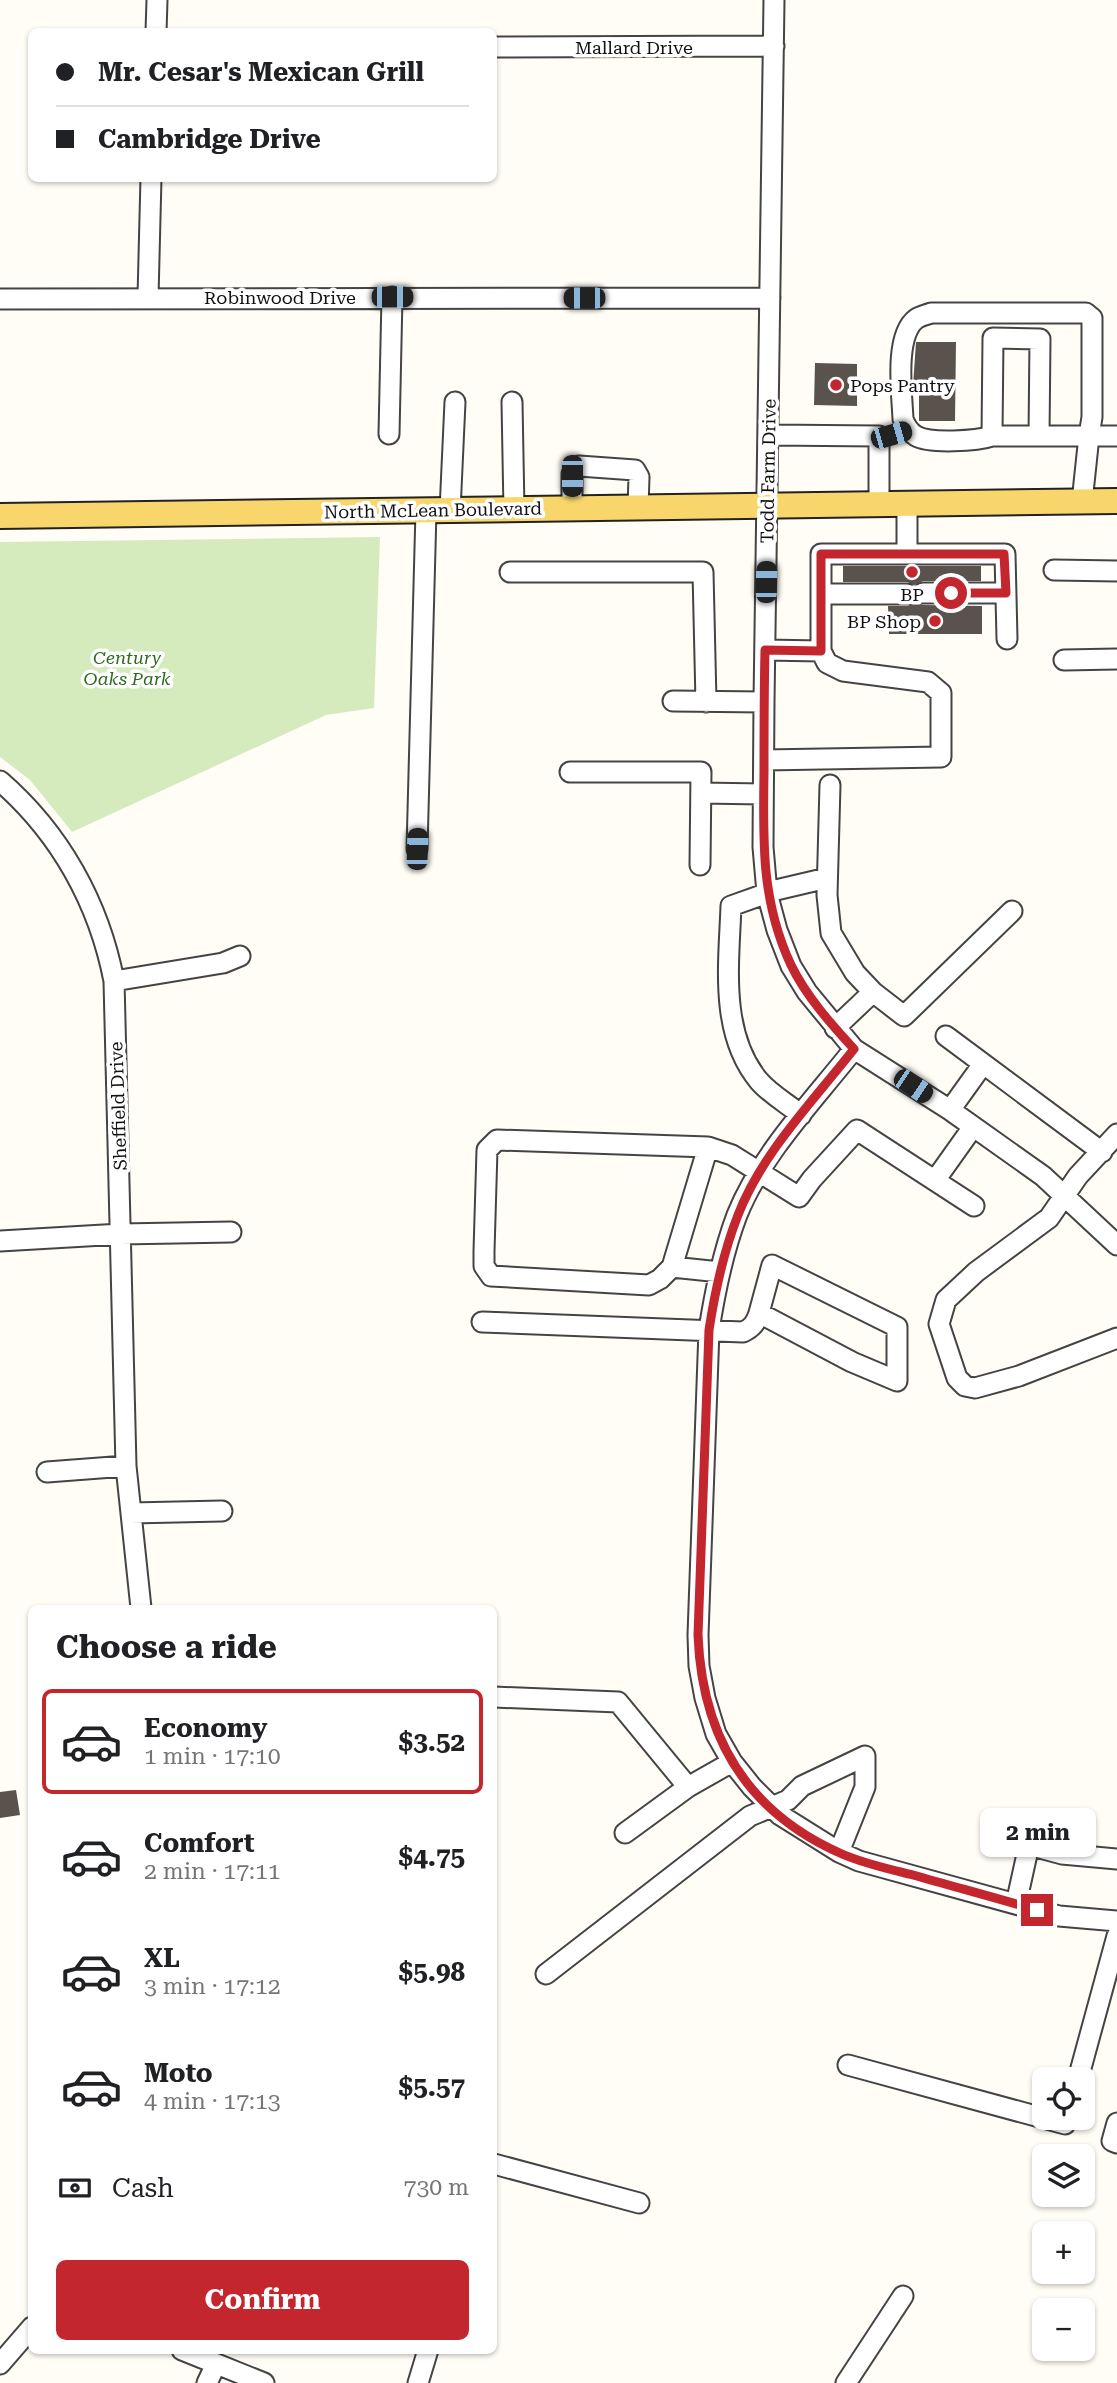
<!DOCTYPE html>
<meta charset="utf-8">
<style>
body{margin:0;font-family:"Roboto Serif",serif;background:#f6f6f6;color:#202124;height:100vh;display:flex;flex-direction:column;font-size:26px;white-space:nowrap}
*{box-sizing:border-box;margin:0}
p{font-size:23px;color:#757577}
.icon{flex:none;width:38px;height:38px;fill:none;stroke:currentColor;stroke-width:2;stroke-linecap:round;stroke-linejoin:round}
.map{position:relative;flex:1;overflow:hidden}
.panel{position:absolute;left:28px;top:1605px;width:469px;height:749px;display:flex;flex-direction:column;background:#fff;border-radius:10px;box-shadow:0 2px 5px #0004}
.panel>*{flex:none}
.top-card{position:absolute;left:28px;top:28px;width:469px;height:154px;border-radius:10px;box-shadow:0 2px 5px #0004;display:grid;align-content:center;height:154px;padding:0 28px;background:#fff}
.controls{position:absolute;left:1032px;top:2067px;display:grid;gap:14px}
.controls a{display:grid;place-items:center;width:63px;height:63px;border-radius:10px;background:#fff;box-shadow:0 2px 5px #0004;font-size:35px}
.end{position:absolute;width:32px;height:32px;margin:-16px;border:9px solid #c4262e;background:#fff;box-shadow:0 0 0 4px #fff}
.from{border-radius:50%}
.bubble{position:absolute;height:49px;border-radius:10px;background:#fff;box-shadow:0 2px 5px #0004;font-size:23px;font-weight:700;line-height:49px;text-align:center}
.car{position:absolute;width:21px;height:42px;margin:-21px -10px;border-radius:9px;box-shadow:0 0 5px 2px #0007;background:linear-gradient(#222 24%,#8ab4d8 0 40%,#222 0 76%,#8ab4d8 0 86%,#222 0)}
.top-card b{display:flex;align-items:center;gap:24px;height:66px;font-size:26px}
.top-card b+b{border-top:2px solid #e0e0e0}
.top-card i{width:18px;height:18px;background:#202124}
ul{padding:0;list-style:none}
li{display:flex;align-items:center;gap:21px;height:105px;margin:0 14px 10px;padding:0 14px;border:4px solid transparent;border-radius:10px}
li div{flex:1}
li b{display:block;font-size:26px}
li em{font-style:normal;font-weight:700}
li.active{border-color:#c4262e}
li>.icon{width:63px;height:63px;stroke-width:1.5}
h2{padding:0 28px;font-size:32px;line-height:84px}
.pay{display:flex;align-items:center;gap:18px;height:77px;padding:0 28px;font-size:26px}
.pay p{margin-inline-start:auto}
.primary-button{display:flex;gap:14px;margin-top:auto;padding:14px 28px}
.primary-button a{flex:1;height:80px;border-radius:10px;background:#c4262e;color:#fff;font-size:28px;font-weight:700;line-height:80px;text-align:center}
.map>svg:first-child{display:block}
</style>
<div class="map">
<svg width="1117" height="2383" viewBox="0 0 1117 2383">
<rect width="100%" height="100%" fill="#fffdf5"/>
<path fill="#d5ebbd" d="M380,537l-6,171 -48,7 -254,117 -42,-52 -30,-23v-215z"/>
<path fill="#5a524d" d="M916,342h40l-1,79h-36v-35h-6z
M815,363l42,1v42l-43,-1z
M843,566h138v15h-58l-9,4 -7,-3h-64z
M915,602l8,3 59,1v28h-93l-1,-28h20z
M16,1790l4,25 -20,3v-26z"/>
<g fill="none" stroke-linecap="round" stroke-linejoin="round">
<g stroke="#444" stroke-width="23">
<path id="minor" d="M774,0l-10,702 -1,145 4,46 10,37 14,36 16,26 47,57 96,61 93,66 74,69
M156,32l1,-32
M494,47l280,-1
M148,297l3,-119
M0,299l770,-1
M512,402l2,108
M389,434l3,-137
M769,435l110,1v68
M992,436c-15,5 -62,8 -76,0 -7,-4 -10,-9 -13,-17 -1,-25 -9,-83 13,-100 4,-3 10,-4 15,-6h155l6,5v99l-3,19h-97l1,-98 47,1 -1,97
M1082,502l7,-66h28
M907,503v51h98l2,85
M572,508v-34l3,-7 4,-1 56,4 4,7 -1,30
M450,511l5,-109
M1054,570l63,1
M510,572h193l3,130
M923,593h83
M821,594h86
M765,650l56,1v-97h86
M1064,660l53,-1
M673,701l91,1
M764,760l177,-3v-64l-13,-11 -85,-11 -16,-8 -6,-12
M570,772h131l-1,93
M0,781c60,52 99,122 114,200l12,485 15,142
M830,785l-3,110 4,38 24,40 18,19 31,24 108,-105
M701,793l62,1
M417,849l9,-338
M114,981l109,-18 17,-7
M835,1028l38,-36
M946,1036l156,116
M854,1049c-41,52 -92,104 -117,166 -14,37 -22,76 -28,115l-11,305 1,31 6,32 11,36 16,28 20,25 28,28 59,37 20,9 200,55 58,5
M950,1110l33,-46
M801,1115c-13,-11 -31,-21 -42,-34 -40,-48 -30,-118 -28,-175l45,-16 51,-12
M1117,1134l-39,42 -29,42 -73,54 -30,28 -7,24 18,54 8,8 10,2 44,-12 98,-38
M936,1179l37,-52
M0,1241l121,-7 110,-2
M672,1267l36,-120
M720,1272l-48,-5 -12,12 -11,6 -158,-9 -7,-10v-15l3,-101 10,-10 211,7 24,8 67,42 13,-18 45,-49 117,76
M482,1322l261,10c9,-4 13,-9 16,-19l13,-48 125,62v54l-45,-19 -93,-49
M47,1472l79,-6
M131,1513l91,-2
M494,1697l124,5 70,85
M625,1833l63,-46 44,-25
M1016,1904l13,-59 33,9 55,5
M546,1974l204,-158 38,-16 14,-14 63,-30v31l-26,65
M848,2065l217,59 2,-6
M1078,2079l39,-143
M1117,2123l-5,18 5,2
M494,2164l145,39
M182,2350l82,33
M0,2364l32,-37
M207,2383l9,-19
M418,2383l10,-33
M846,2383l57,-87"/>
</g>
<g stroke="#222" stroke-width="28">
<path id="major" d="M0,516l1117,-15"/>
</g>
<use href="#minor" stroke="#fff" stroke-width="19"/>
<use href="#major" stroke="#f9d66b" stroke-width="24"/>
</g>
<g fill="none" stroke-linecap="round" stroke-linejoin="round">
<path stroke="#c4262e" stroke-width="9" d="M951,593h55l-2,-39h-183v97l-56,-1c-1,41 -1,81 -1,122 -1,69 -3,129 27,193 15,31 40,59 63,84 -41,52 -92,104 -116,166 -15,38 -23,76 -29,115l-11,305c4,101 48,177 144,219 23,10 47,15 71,21 42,12 83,23 124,35"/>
</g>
<g fill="#c4262e" stroke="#fff" stroke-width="2.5">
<circle cx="836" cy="385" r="7"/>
<circle cx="912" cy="572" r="7"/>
<circle cx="935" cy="621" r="7"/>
</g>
<g text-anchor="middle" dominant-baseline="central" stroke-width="7" stroke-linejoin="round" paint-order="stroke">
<g font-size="18" fill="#111" stroke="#fff">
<text x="634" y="47">Mallard Drive</text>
<text x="280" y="297">Robinwood Drive</text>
<text transform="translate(768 471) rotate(-89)">Todd Farm Drive</text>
<text transform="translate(433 510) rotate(-1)">North McLean Boulevard</text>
<text transform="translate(118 1106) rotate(-92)">Sheffield Drive</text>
</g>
<g font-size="18" fill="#111" stroke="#fff" text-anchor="start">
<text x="850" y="385">Pops Pantry</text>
<text x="912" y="594" text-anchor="middle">BP</text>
<text x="921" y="621" text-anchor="end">BP Shop</text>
</g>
<g font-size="18" font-style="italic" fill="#2f6b1f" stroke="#fff">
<text x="127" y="657">Century<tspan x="127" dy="21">Oaks Park</tspan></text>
</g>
</g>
</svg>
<div class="controls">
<a><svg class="icon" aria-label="locate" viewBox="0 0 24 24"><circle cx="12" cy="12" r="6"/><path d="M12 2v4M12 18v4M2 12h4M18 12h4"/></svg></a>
<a><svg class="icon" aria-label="layers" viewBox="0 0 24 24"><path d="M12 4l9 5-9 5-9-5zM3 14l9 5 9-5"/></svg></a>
<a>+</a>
<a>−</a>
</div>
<i class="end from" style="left:951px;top:593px"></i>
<i class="end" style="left:1037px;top:1910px"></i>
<div class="bubble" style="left:980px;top:1808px;width:116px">2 min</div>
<i class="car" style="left:392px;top:297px;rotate:90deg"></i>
<i class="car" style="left:584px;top:298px;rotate:270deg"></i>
<i class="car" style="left:891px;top:435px;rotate:74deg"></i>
<i class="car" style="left:572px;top:476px;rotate:180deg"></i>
<i class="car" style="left:766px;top:582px;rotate:1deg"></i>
<i class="car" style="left:417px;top:849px;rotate:2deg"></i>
<i class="car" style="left:913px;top:1086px;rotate:124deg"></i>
<div class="top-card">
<b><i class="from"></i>Mr. Cesar's Mexican Grill</b>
<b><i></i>Cambridge Drive</b>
</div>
<section class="panel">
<h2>Choose a ride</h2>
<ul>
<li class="active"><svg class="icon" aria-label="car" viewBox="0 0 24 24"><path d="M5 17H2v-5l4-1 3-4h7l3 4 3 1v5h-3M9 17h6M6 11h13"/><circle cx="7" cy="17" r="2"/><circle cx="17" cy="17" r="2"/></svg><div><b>Economy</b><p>1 min · 17:10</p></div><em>$3.52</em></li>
<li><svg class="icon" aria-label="car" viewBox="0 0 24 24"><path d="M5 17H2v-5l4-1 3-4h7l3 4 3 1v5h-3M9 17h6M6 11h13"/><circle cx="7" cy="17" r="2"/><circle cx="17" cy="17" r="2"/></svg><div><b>Comfort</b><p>2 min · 17:11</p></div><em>$4.75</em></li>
<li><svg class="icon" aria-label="car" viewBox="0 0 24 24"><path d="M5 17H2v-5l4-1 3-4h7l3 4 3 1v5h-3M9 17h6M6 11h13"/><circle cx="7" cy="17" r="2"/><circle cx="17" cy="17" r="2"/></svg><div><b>XL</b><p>3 min · 17:12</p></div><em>$5.98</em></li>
<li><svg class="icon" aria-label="car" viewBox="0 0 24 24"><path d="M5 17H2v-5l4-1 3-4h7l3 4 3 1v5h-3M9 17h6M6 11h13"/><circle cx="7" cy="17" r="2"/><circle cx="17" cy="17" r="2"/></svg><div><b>Moto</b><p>4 min · 17:13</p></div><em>$5.57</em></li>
</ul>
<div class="pay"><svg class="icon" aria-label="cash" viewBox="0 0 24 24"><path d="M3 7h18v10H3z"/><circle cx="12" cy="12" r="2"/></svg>Cash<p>730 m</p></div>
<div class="primary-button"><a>Confirm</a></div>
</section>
</div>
